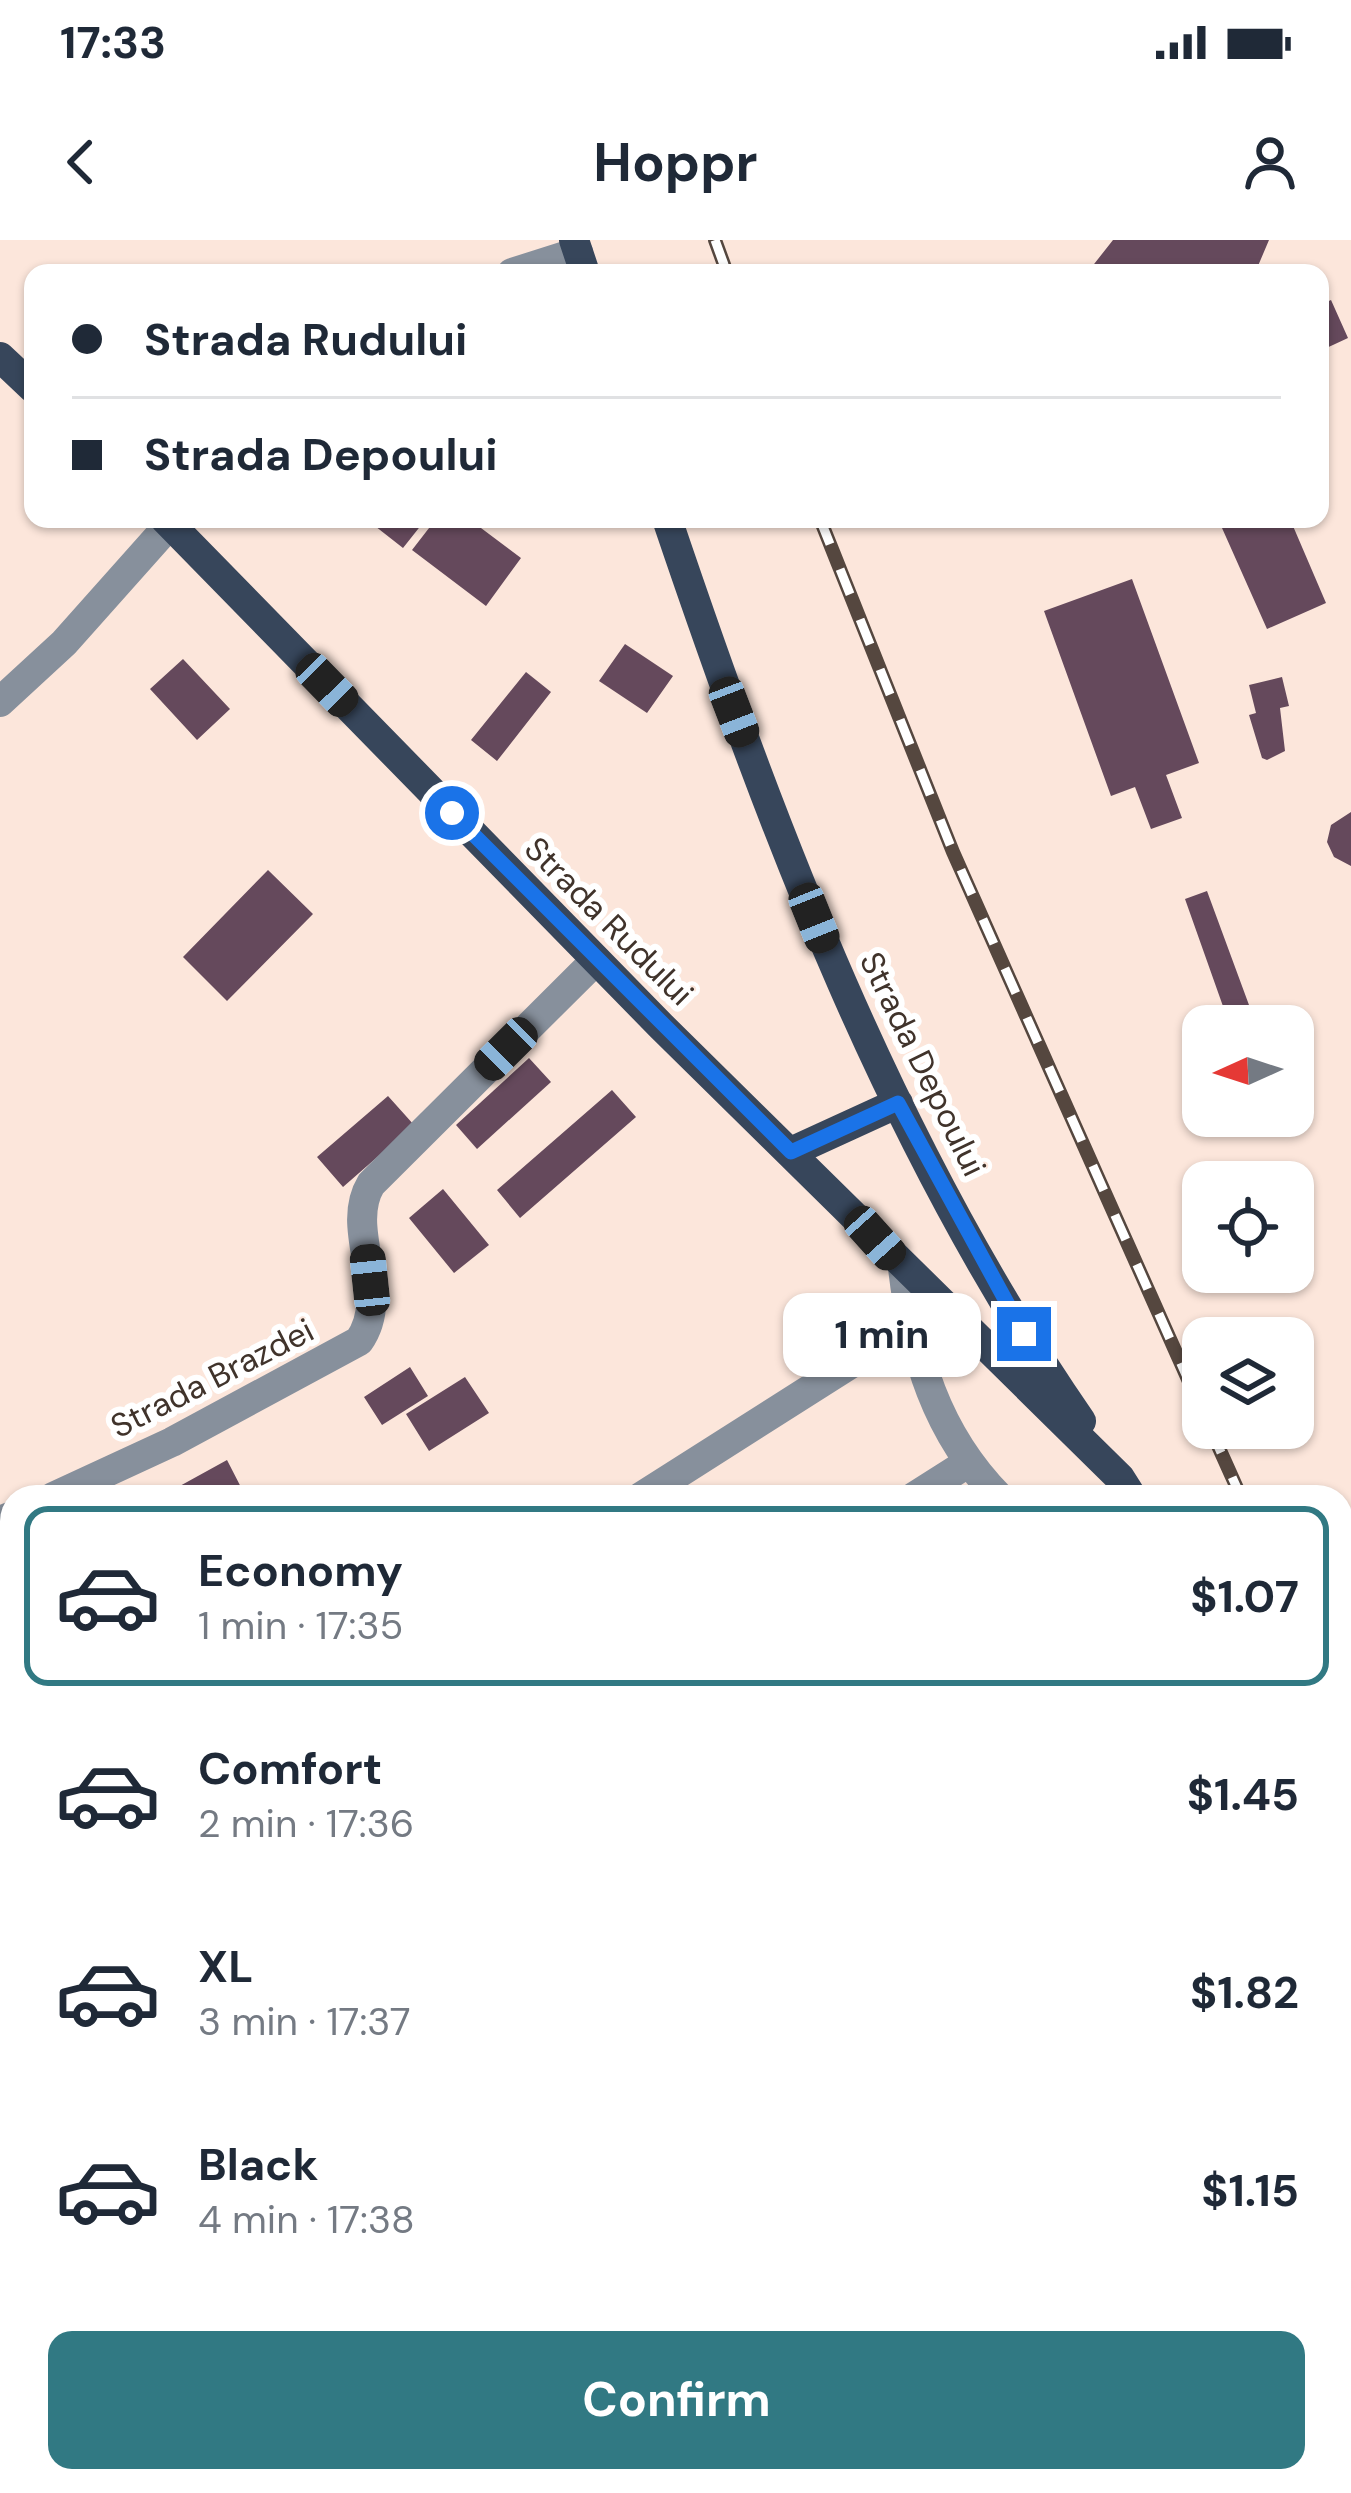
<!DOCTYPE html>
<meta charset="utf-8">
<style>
body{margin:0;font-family:"DM Sans",sans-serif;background:#f6f6f7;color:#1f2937;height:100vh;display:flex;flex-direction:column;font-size:45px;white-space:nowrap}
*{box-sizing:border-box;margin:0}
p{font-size:39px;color:#747a83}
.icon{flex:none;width:66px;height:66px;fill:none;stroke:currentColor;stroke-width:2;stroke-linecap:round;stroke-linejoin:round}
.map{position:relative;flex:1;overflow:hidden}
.panel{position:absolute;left:0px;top:1245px;width:1353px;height:1008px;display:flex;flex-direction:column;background:#fff;border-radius:36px 36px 0 0;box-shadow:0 3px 9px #0004}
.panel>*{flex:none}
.top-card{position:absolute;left:24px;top:24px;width:1305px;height:264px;border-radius:24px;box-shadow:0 3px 9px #0004;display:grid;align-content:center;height:264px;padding:0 48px;background:#fff}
.needle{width:78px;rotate:267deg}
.controls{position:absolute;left:1182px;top:765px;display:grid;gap:24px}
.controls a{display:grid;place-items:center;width:132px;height:132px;border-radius:24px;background:#fff;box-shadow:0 3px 9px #0004;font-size:60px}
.end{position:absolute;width:54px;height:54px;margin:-27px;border:15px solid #1a73e8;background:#fff;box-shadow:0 0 0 6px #fff}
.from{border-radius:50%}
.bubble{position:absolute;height:84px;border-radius:24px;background:#fff;box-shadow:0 3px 9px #0004;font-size:39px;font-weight:700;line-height:84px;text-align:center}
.car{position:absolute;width:36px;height:72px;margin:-36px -18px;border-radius:15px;box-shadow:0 0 9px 3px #0007;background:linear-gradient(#222 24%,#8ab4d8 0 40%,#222 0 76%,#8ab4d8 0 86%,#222 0)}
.top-card b{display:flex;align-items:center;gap:42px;height:114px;font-size:45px}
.top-card b+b{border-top:3px solid #e0e1e3}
.top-card i{width:30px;height:30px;background:#1f2937}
ul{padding:21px 0 0;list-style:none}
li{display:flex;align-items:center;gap:36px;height:180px;margin:0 24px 18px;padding:0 24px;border:6px solid transparent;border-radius:24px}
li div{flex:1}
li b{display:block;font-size:45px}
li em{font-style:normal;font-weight:700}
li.active{border-color:#317983}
li>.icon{width:108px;height:108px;stroke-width:1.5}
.button{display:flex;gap:24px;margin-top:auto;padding:24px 48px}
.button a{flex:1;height:138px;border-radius:24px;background:#317983;color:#fff;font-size:48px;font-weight:700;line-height:138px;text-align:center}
.status{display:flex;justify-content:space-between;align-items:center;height:84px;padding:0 60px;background:#fff;direction:ltr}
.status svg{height:33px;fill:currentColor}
header{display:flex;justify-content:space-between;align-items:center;height:156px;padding:0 48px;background:#fff;font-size:54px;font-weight:700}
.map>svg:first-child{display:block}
</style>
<div class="status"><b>17:33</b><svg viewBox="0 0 49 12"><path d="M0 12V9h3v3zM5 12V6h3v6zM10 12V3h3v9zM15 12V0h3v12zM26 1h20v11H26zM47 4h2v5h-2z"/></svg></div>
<header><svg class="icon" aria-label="back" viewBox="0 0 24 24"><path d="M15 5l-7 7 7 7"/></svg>Hoppr<svg class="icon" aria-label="person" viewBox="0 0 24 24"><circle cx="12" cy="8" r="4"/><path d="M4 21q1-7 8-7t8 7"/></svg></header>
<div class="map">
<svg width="1351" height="2253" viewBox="0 0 1351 2253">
<rect width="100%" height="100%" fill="#fce6db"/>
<path fill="#99cd7b" d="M12,1891v350h191l4,12h-207v-357z"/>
<path fill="#65495c" d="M1113,0h156l-14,33h-168z
M1331,60l17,38 -28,13v-46z
M366,279h60l-23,29z
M436,279h33l52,39 -35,48 -74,-56z
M1218,279h72l36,84 -59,26z
M1132,339l67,184 -33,12 16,43 -31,11 -16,-42 -24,9 -67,-185z
M625,404l48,32 -26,37 -48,-32z
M183,419l47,50 -33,31 -47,-51z
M526,432l25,20 -54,69 -26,-21z
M1282,437l7,29 -9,2 5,43 -18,9 -5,-2 -13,-43 7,-2 -7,-28z
M1351,572v54l-17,-9 -7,-15 4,-17z
M268,630l45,44 -86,87 -44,-44z
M1207,651l49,133 -7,2h-19l-45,-127z
M529,818l22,24 -74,67 -21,-24z
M612,850l24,27 -116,101 -23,-28z
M388,856l26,29 -71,62 -26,-30z
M443,949l46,56 -35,28 -45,-55z
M410,1127l18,29 -46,29 -18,-28z
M465,1137l24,36 -60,38 -23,-37z
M227,1220l19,37h-63l-5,-10z"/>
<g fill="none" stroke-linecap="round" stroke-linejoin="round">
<path stroke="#c1ada3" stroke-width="6" stroke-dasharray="9 6" stroke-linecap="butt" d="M31,2253l31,-12"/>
<path stroke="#87909c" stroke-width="30" d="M512,33l66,-21
M0,462l64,-59 106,-119
M903,1028c10,87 33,165 96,229
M53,1257l119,-55 187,-101c34,-48 -16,-111 12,-157l225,-224
M641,1257l269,-171
M914,1257l52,-33
M0,1281l12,-5
M1341,1392l10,-2
M0,1580l12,-5
M1341,1604l10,26
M0,1729l12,-5
M0,1882l12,-5
M1083,2253l3,-12"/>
<path stroke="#37465b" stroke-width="30" d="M574,0l11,33
M0,117l33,31
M165,279l496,507 459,452 12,19
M667,279c106,313 225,629 414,902
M791,912l107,-49"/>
<g stroke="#55473f" stroke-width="14">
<path id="rail" d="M715,0l12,33
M820,279l133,333 250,561
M1210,1188l31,69
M1341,1492l10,25"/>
</g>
<use href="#rail" stroke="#fff" stroke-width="9" stroke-dasharray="27" stroke-linecap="butt"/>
</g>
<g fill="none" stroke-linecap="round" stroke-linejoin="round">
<path stroke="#1a73e8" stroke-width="15" d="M452,573l339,339 107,-49 126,231"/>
</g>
<g text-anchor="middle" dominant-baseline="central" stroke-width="12" stroke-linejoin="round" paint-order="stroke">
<g font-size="33" fill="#40332b" stroke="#fff">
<text transform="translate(609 681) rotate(45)">Strada Rudului</text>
<text transform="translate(923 824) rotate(64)">Strada Depoului</text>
<text transform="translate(212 1138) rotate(-27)">Strada Brazdei</text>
</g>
</g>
</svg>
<div class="controls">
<a><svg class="needle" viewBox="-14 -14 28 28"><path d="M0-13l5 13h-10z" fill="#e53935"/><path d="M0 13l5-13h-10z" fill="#747a83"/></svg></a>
<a><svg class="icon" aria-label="locate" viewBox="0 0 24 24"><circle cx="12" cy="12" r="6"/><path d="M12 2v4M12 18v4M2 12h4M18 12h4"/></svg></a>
<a><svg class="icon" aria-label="layers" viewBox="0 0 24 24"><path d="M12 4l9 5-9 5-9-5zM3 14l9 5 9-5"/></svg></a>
</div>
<i class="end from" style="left:452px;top:573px"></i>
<i class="end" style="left:1024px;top:1094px"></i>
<div class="bubble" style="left:783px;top:1053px;width:198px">1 min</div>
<i class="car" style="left:327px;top:445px;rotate:136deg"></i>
<i class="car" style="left:734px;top:472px;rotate:159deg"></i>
<i class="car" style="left:814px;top:678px;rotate:158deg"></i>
<i class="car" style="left:506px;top:809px;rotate:225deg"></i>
<i class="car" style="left:875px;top:998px;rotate:138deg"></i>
<i class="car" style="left:370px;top:1040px;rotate:354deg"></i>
<div class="top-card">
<b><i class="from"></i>Strada Rudului</b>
<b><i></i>Strada Depoului</b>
</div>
<section class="panel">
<ul>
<li class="active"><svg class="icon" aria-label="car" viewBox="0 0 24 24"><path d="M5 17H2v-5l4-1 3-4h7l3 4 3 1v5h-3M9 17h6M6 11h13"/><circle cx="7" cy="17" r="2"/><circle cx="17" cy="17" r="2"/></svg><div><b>Economy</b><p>1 min · 17:35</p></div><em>$1.07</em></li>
<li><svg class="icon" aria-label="car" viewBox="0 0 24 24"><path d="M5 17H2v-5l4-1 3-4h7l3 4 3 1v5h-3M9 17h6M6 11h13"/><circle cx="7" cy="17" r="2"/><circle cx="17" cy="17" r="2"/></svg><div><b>Comfort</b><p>2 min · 17:36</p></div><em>$1.45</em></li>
<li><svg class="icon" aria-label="car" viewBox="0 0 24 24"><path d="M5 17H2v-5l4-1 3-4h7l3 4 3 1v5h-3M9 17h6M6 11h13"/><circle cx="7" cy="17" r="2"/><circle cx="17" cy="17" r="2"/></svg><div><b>XL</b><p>3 min · 17:37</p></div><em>$1.82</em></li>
<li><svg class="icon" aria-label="car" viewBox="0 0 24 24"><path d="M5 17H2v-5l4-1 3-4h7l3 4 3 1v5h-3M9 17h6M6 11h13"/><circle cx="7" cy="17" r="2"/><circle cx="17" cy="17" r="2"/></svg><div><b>Black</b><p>4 min · 17:38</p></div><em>$1.15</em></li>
</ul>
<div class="button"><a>Confirm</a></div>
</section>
</div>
